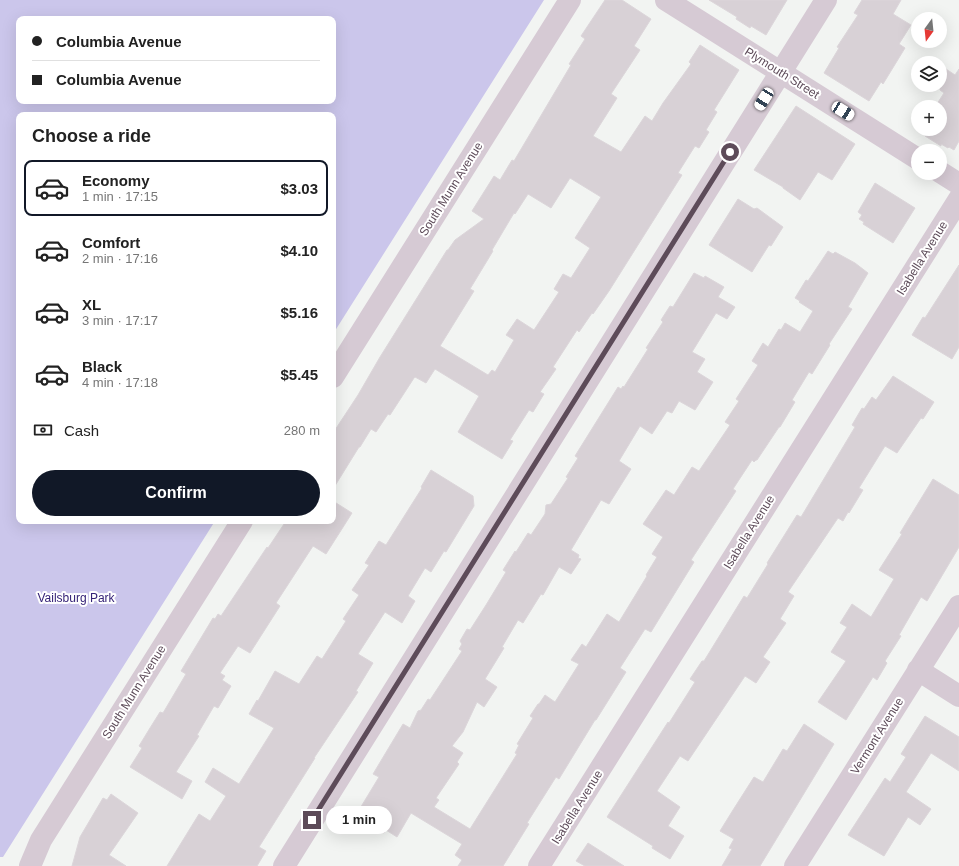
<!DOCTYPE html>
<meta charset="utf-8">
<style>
body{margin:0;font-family:Helvetica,sans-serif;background:#f6f6f6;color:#222;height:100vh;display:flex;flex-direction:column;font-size:15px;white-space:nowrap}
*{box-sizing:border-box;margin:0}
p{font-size:13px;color:#767676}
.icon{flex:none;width:22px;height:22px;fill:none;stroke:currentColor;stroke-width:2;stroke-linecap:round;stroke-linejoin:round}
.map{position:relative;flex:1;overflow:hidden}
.panel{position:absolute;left:16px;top:112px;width:320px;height:412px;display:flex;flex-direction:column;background:#fff;border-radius:8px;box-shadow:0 4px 16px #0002}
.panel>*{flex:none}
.banner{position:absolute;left:16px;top:16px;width:320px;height:88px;border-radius:8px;box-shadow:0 4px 16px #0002;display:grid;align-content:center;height:88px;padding:0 16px;background:#fff}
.needle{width:26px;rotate:195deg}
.fabs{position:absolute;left:911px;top:12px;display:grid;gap:8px}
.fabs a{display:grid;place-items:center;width:36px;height:36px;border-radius:50%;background:#fff;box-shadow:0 4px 16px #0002;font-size:20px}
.end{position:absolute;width:18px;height:18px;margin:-9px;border:5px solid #5d4b59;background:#fff;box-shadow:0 0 0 2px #fff}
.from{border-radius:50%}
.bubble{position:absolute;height:28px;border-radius:14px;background:#fff;box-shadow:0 4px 16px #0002;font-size:13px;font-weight:700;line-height:28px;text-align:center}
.car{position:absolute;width:12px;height:24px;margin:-12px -6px;border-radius:5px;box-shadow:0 0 3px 1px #0007;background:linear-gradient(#fff 24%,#345 0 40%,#fff 0 76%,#345 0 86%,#fff 0)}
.banner b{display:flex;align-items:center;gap:14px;height:38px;font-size:15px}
.banner b+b{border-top:1px solid #e0e0e0}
.banner i{width:10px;height:10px;background:#222}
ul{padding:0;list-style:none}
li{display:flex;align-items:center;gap:12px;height:56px;margin:0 8px 6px;padding:0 8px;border:2px solid transparent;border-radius:8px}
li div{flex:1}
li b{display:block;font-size:15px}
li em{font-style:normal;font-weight:700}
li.on{border-color:#111827}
li>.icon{width:36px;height:36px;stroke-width:1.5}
h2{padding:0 16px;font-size:18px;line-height:48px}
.pay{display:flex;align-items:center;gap:10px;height:44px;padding:0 16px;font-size:15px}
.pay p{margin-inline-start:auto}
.button{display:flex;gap:8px;margin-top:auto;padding:8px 16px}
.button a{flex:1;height:46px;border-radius:24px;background:#111827;color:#fff;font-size:16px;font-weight:700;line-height:46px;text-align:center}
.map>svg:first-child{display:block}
</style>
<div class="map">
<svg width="959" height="866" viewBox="0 0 959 866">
<rect width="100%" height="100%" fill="#f2f4f2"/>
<path fill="#cbc6eb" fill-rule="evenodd" d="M0,0h544l-211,334v-219h-314v406h196l-212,336h-3zM19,19h314v82h-314z"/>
<path fill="#d8d1d6" stroke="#dcd6da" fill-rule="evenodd" d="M605,0h17l29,19 -17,27 6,4 -29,44 6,4 -24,38 28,16 24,-36 7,5 11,-18 28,-39 -2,-2 11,-17 39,25 -25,40 3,2 -11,18 3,2 -10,16 -4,-2 -17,27 4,2 -73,116 -16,23 -1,-1 -13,19 -2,-2 -24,37 3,2 -16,23 4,2 -11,18 -4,-2 -19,30 3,1 -11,18 -44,-27 21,-36 -44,-27 -9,14 -11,-6 -1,1 -24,37 -2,-1 -12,18 -5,-3 -11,18h-1l-26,42v-56l25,-38 22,-38 67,-107h1l7,-10 29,-21 -12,-8 22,-35 6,4 12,-20 2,1 57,-96 -2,-1 16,-25 -4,-3zM570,178l31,19 -26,41 15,10 -19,30 -8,-4 -9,15 5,3 -25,38 -17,-11 -11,16 8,5 -19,32 -3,-2 -4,5 -48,-29 34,-55 -4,-2 23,-38 -1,-1 22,-37 1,1 13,-20 23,14z
M709,0h78l-21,35 -15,-9 -1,2 -14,-9 1,-2z
M862,0h39l-8,14 18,11 -12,19 6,4 -22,36 -2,-2 -12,19 -45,-28 15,-25 -2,-1 21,-32 -4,-2z
M940,65l15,10 4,-6v72l-5,9 -5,-3 -1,1 -7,-4v2l-16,-10 3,-5 -4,-2h16v-22h-5l9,-14 -4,-3z
M796,106l59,38 -23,36 -14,-8 -18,28 -17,-12v-1l-29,-17z
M875,183l40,25 -22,35 -30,-19 1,-2 -5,-3 3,-4 -4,-3z
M738,199l16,10 3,-1 26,19 -12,19 -2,-1 -17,27 -43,-27z
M828,251l5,3 2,-2 20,11 13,10 -20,34 4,2 -23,35 1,1 -18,29 -3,-2 -17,28 3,2 -15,25h-1l-22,33h-1l-2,2 -2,-2 -19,29 3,2 -45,69 3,2 -43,70 -6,-3 -25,39 6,4 -30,48h-1l-36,59 -3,-2 -29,46 2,1 -26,42h-45l4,-6 -7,-5 7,-11 -51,-31 -14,24 -11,-7 -2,3 -28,-18 23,-38 -6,-3 30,-50 7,4 8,-17 3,-1 7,-11 2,1 32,-49 -3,-2 3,-5 -2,-3 7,-12 3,1 16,-25 20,-33 -3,-2 12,-19 1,1 12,-19 3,2 14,-21 1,-9 5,-1 17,-26 -2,-1 12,-19 -3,-2 43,-69 3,2 2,-3 1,1 24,-38 -2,-1 17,-26 -2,-2 9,-14 3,1 21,-34 10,5 1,-2 19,11 -6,10 17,10 -8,12 -11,-6 -24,39 13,7 -8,13 16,10 -18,28 -16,-9 -7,12 -5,-2 -15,23 -12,-8 -21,35 12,8 -22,35 -8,-4 -30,50 8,5 -1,3 3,1 -10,15 -12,-7 -16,28 -2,-1 -18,29 -5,-3 -16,27 2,1 -19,31 12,8 -13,20 -7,-5 -14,30 -11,14 11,7 -6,9 2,2 -23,34 3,2 -5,7 36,22 47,-75 -2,-1 4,-8 -2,-1 16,-26 -3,-2 8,-12h1l6,-9 10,7 24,-38 -8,-4 11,-16 4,3 21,-33 12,8 28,-46 -1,-1 11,-18 -5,-3 11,-17 -20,-13 23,-34 8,5 18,-28 7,4 31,-46 -5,-3 14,-21 -3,-2 22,-34 -6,-4 11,-18 5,4 11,-18 2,1 4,-7 15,9 13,-21 -14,-9 1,-1 -5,-3 11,-18 2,1z
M959,265v82l-7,12 -40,-24 11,-18 2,1z
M893,376l41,26 -11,17 -2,-1 -24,35 -12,-7 -26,42 4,2 -14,23 -1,-1 -5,9 -5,-3 -50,74 6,4 -14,23 6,4 -23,34 7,5 -14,21 -11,-7 -57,85 -8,-5 -23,35 23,16 -12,19 16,10 -14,23 -18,-11 1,-2 -46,-29 61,-95 1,1 26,-41 -5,-3 12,-18h2l40,-65 3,2 21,-34 -1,-1 30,-48 4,2 54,-90 -3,-2 10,-17 2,1 8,-12 4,3z
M431,470l42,26 1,10 -28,46 -2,-1 -13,21 -6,-4 -17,28 7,5 -13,22 -17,-11 -27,42 15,9 -17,28 2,1 -44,66h1l-56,89 7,4 -9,15h-90l32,-52 11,7 16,-25 -21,-14 8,-14 26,16 35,-56 -25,-14 8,-14 1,1 17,-30 24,13 18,-28 5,3 24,-38 -3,-2 16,-24 -7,-5 17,-25 -4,-2 14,-22 7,4 36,-57 -1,-1z
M933,479l26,16v52l-32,54 -6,-4 -22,38 2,1 -16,25 2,2 -10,17 -4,-3 -27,43 -28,-18 28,-41 -15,-9 16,-25 -7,-4 12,-19 19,13 23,-38 -15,-9 23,-36 -2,-1z
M333,501l19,12 -26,41 -13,-8 -37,57 4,3 -30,47 -12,-7 -18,27 5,3 -3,4 9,6 -13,22 -4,-2 -17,29 2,1 -23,36 16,9 -10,18 -52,-32 12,-19 -3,-2 11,-18 10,-16 3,1 23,-39 -5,-3 32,-53 2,1 3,-5 3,2 46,-69 1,1 18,-27h47z
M925,716l34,21v34l-28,-18 -25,39 25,17 -11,16 -12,-8 -24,39 -36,-21 37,-57 5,4 16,-25 -5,-3z
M804,724l30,20 -74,122h-38l10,-17 -3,-1 5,-9 -14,-8 13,-21 21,-33 9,5 20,-33 4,2z
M111,794l27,19 -29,42 17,11h-54l8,-29 23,-39 4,2z
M588,843l36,23h-39l-9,-5z"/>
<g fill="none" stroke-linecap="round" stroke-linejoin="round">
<path stroke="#d6cad4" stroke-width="22" d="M666,0l252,159
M940,172l19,12
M333,377l237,-377
M918,670l41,26
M30,866l11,-26 201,-319
M284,866l542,-866
M539,866l420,-667
M795,866l164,-260"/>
</g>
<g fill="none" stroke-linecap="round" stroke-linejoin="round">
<path stroke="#5d4b59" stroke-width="5" d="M312,820l418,-668"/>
</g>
<g text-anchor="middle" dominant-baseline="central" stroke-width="4" stroke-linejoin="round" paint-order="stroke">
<g font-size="12" fill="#5d4b59" stroke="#fff">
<text transform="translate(782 73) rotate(32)">Plymouth Street</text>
<text transform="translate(451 189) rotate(-58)">South Munn Avenue</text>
<text transform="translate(922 258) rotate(-58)">Isabella Avenue</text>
<text transform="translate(749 532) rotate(-58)">Isabella Avenue</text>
<text transform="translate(134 692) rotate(-58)">South Munn Avenue</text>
<text transform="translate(877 736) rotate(-58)">Vermont Avenue</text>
<text transform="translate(577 807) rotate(-58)">Isabella Avenue</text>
</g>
<g font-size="12" fill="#362377" stroke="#fff">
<text x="76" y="598">Vailsburg Park</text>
</g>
</g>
</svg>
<div class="fabs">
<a><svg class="needle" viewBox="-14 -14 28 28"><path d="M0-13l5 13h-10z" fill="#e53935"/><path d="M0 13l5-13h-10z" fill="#767676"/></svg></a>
<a><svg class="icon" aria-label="layers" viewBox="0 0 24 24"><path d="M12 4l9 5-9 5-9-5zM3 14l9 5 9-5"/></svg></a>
<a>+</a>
<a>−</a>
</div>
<i class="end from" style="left:730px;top:152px"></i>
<i class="end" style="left:312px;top:820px"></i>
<div class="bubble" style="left:326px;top:806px;width:66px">1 min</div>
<i class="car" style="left:764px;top:99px;rotate:212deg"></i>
<i class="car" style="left:843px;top:111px;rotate:122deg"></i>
<div class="banner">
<b><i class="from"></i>Columbia Avenue</b>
<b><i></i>Columbia Avenue</b>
</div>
<section class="panel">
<h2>Choose a ride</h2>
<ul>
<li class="on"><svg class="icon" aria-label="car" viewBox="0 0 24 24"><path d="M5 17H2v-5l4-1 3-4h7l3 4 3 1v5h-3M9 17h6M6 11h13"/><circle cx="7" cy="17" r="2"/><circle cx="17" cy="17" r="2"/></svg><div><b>Economy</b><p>1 min · 17:15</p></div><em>$3.03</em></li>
<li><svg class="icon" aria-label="car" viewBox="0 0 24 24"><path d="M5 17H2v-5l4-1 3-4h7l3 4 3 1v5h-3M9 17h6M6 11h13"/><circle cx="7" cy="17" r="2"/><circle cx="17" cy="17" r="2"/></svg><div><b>Comfort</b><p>2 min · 17:16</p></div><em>$4.10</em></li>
<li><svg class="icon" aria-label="car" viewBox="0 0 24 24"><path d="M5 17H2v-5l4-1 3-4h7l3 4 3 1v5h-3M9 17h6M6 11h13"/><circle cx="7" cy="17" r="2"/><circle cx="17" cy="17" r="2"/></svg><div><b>XL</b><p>3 min · 17:17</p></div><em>$5.16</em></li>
<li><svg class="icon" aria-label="car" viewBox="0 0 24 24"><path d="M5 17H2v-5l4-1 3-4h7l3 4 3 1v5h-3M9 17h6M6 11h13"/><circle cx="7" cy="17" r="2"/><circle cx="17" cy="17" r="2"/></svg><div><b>Black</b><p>4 min · 17:18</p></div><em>$5.45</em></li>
</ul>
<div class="pay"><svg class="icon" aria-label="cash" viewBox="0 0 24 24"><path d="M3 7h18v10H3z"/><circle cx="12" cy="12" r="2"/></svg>Cash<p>280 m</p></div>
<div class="button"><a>Confirm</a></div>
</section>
</div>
